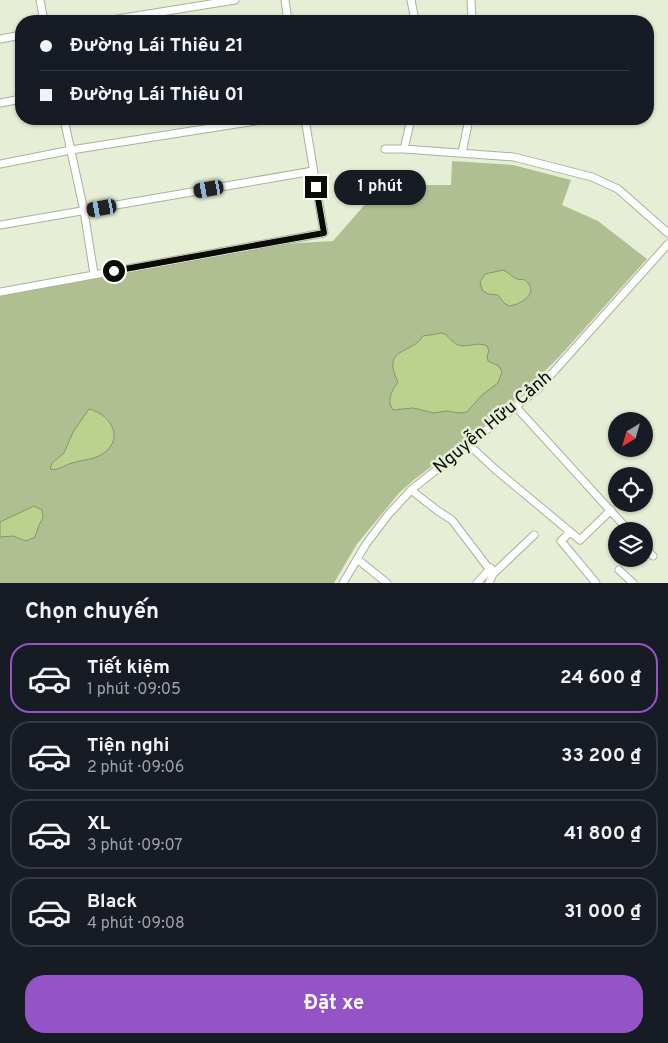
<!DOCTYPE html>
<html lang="vi">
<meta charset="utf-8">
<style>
body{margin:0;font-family:Overpass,sans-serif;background:#242831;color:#f1f3f6;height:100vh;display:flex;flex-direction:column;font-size:19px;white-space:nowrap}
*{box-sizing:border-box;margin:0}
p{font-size:16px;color:#9ea1a6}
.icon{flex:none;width:28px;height:28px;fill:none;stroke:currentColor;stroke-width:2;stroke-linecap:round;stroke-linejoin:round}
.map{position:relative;height:583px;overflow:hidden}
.details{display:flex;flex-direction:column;background:#171b24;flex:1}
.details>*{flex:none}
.banner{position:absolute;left:15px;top:15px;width:639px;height:110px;border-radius:20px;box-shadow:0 1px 4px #0004;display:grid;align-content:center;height:110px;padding:0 25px;background:#171b24}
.needle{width:32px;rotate:217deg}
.fabs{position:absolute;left:608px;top:412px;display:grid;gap:10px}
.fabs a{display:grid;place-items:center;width:45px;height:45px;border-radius:50%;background:#171b24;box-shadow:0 1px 4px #0004;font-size:25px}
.end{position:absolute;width:22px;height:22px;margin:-11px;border:6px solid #0a0d05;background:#fff;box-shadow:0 0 0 2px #fff}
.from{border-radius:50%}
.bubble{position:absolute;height:35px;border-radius:18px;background:#171b24;box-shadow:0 1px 4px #0004;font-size:16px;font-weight:700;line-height:35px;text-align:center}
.car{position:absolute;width:15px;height:30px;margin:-15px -8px;border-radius:6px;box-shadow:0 0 4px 1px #0007;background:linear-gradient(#222 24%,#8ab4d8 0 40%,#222 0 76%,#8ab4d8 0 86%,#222 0)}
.banner b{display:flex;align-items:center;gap:18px;height:48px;font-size:19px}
.banner b+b{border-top:1px solid #363941}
.banner i{width:12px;height:12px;background:#f1f3f6}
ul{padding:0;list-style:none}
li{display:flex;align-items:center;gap:15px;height:70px;margin:0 10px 8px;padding:0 15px;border:2px solid #363941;border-radius:20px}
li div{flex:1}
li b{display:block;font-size:19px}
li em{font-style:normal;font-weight:700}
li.on{border-color:#9553c8}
li>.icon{width:45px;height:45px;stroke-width:1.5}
h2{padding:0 25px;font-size:22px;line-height:60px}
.cta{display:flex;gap:10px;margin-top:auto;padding:10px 25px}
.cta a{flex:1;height:58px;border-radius:20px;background:#9553c8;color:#fff;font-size:20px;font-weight:700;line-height:58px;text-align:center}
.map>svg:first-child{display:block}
</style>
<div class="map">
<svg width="668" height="583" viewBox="0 0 668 583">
<rect width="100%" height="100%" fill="#e6eed6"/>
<path fill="#b0bf92" d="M452,161l61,4 58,15 -9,25 36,16 49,38 -88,98 -35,35 -36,31 -73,56 -15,13 -43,52 -23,39h-334v-288l283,-51 50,-3 49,-56h69z"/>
<path fill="#bbd18e" stroke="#869665" d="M503,270c6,2 8,7 14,9 4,1 8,-1 11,4 10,12 -9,22 -19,23l-5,-3 -6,-8 -10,-1 -6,-4 -2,-8 5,-8z
M442,333c7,2 9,9 16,12 11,3 18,-4 29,1l2,5 -2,5 1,5 11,5 3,6 -4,11 -16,12 -15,17 -8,1 -12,-2 -13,2 -21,-5 -20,2c-7,-10 -1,-19 5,-28 -18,-35 15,-28 25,-46z
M89,409c24,6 37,33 10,47 -8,4 -18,4 -27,7 -8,2 -13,8 -22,6l2,-6 12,-10 9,-21z
M34,506l8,4 1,8 -4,7 -4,12 -9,4 -13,-5 -13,1v-15z"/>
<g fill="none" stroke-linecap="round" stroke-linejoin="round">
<g stroke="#a9b19a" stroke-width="9">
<path id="minor" d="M40,0l4,21
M285,0l3,21
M411,0l4,21
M471,0l1,21
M105,21l130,-21
M0,39l21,-4
M0,103l21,-4
M64,119l20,92 10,63
M385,149h19l110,8 78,20 26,12 50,44
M404,149l7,-30
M462,153l7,-34
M0,164l71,-14 197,-31
M0,225l313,-54
M0,292l324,-59 -19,-114
M516,407l113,124
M469,445l27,25 84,70 31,-30
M411,490l27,21 14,9 41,54 -4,9
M570,532l-9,9 35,42
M644,548l9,8
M357,559l30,24
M619,570l14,13
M493,574l41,-39
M343,583l23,-39 22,-29 23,-25 128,-102 129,-144
M477,583l14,-15"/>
</g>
<use href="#minor" stroke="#fff" stroke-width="7"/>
</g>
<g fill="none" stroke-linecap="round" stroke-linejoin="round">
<path stroke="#0a0d05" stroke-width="6" d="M114,271l210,-38 -8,-46"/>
</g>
<g text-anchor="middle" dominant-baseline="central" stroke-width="5" stroke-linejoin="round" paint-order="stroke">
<g font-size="18" fill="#0a0d05" stroke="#e6eed6">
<text transform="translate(493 423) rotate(-40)">Nguyễn Hữu Cảnh</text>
</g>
</g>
</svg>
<div class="fabs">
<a><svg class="needle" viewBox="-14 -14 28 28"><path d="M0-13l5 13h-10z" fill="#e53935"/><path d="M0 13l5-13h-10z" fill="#9ea1a6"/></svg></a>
<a><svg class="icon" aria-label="locate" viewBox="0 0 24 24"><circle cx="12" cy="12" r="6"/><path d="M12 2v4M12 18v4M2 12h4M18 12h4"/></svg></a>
<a><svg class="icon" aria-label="layers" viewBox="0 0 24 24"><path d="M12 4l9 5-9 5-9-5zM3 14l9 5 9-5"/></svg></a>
</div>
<i class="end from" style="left:114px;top:271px"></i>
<i class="end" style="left:316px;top:187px"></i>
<div class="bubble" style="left:334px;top:170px;width:92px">1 phút</div>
<i class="car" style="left:209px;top:189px;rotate:260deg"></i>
<i class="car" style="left:102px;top:208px;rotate:260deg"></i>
<div class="banner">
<b><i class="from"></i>Đường Lái Thiêu 21</b>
<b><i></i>Đường Lái Thiêu 01</b>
</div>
</div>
<section class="details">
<h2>Chọn chuyến</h2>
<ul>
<li class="on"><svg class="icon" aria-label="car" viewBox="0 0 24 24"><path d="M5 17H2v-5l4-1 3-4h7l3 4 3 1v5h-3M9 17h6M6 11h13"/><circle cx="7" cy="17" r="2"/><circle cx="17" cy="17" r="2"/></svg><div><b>Tiết kiệm</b><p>1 phút · 09:05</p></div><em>24 600 ₫</em></li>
<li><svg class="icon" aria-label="car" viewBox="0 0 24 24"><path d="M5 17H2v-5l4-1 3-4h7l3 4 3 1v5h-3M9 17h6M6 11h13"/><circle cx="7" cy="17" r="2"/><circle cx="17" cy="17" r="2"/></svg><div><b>Tiện nghi</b><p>2 phút · 09:06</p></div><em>33 200 ₫</em></li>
<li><svg class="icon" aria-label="car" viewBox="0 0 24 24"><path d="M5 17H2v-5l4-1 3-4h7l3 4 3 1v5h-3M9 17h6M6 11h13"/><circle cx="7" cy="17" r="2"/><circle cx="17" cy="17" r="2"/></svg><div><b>XL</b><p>3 phút · 09:07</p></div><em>41 800 ₫</em></li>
<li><svg class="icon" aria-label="car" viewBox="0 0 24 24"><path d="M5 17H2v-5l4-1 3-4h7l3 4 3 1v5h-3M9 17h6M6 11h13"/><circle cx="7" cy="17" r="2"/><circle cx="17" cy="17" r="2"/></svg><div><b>Black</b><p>4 phút · 09:08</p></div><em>31 000 ₫</em></li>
</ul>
<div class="cta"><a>Đặt xe</a></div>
</section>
